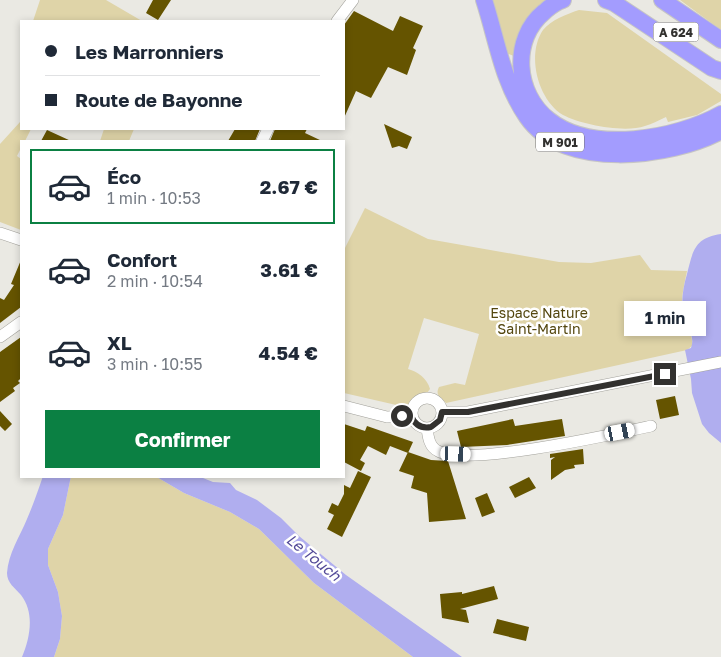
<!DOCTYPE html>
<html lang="fr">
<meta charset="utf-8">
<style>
body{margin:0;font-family:"Golos Text",sans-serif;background:#f2f2f3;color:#1f2937;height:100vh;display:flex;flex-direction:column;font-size:19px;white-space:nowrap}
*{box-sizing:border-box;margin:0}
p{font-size:16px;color:#747a83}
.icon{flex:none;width:28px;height:28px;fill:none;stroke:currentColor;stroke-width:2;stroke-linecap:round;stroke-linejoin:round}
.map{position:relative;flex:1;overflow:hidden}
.side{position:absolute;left:20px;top:140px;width:325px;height:338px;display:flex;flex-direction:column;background:#fff;border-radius:0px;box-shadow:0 2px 8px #0003}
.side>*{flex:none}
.hud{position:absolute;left:20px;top:20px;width:325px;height:110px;border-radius:0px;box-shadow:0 2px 8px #0003;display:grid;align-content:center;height:110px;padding:0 25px;background:#fff}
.end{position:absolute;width:22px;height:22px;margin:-11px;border:6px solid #32312f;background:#fff;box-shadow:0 0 0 2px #fff}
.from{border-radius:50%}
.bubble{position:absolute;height:35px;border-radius:0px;background:#fff;box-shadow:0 2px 8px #0003;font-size:16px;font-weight:700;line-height:35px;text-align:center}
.car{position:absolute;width:15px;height:30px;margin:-15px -8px;border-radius:6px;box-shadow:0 0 4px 1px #0007;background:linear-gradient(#fff 24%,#345 0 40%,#fff 0 76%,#345 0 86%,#fff 0)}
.hud b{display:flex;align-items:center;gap:18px;height:48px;font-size:19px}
.hud b+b{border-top:1px solid #e0e1e3}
.hud i{width:12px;height:12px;background:#1f2937}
ul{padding:9px 0 0;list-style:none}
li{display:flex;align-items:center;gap:15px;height:75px;margin:0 10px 8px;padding:0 15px;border:2px solid transparent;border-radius:0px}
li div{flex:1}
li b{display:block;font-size:19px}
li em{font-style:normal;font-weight:700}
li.selected{border-color:#0b8043}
li>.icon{width:45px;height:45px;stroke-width:1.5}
.primary-button{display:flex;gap:10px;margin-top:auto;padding:10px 25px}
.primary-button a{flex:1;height:58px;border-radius:0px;background:#0b8043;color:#fff;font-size:20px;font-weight:700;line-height:58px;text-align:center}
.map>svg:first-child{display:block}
</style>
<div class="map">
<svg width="721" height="657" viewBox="0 0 721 657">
<rect width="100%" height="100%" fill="#eae9e3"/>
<path fill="#dfd4a8" d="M40,0h66l36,21h-109z
M492,0h56l-34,56 -8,-3z
M680,0h41v30z
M579,10l28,3 114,81v7l-24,14 -29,7 -2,-5c-7,3 -14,7 -21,9 -20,7 -63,-1 -82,-11 -25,-15 -37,-60 -20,-85 8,-10 24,-16 36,-20z
M20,122h1v7h10l-6,12h-4v7l-4,8 4,3v71l-21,-8v-78z
M104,129h30l-5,12h-29z
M365,208l63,31 131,23 32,1 49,-8 11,15 36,1c-3,15 -8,34 -3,49 4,10 9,14 8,26l-5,4 -241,53c-6,-6 -11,-8 -7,-16l16,-4 10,2 14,-51 -55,-16 -16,51c10,3 19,9 22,20l-3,4 -11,4 -11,10 -61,-14v-143z
M71,476h84l29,17 46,19 29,17 55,54 99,74h-359l6,-18 2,-23 -4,-24 -10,-27v-16l15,-34z"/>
<path fill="#b0aeef" d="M721,234v209l-12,-10 -7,-9 -10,-31 -1,-14 -6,-29 6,-2c5,-14 -6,-20 -8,-32 -2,-15 0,-29 4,-42 6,-23 7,-36 34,-40z
M43,476h28l-8,39 -15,34v16l10,27 4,24 -2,23 -6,18h-32c8,-19 13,-44 -1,-62 -6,-7 -14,-12 -14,-22 1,-19 13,-37 20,-54 6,-14 11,-28 16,-43z
M155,476h43l15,6 17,1 6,7 21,10 24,18 18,18 47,39 116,82h-49l-99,-74 -55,-54 -29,-17 -46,-19z"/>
<path fill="#655400" d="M153,0h18l-13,20 -12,-7z
M354,11l39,20 7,-15 23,10 -10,22 3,2 -9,25 -19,-8 -17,31 -15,-7 -12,27v-93z
M384,124l28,13 -5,12 -8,-3 -7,2z
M235,129h25l-5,12h-27z
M275,129h32l-2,4 17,8h-52z
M47,130l24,11h-30z
M21,260v47l-21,16v-25l4,2 10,-15 -3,-1z
M21,337v41l-3,3 2,2 -7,5 2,3 -15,11v-50z
M675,396l4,19 -19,4 -4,-19z
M0,411l12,13 -7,7 -5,-5z
M513,419l2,7 47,-7 3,17 -58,9 -46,2 -4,-16z
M344,424l21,7 2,-5 46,16 -5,11 -18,-7 -4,9 -18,-9 -8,14 5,3 -4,8 -17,-9z
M583,449l1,15 -10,1 1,3 -10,2 -14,10v-20l4,-3 -5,1v-4z
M408,452l23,8 17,1 18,58 -37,3 -2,-29 -16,-5 3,-12 -15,-5z
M358,471l13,6 -29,60 -15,-8 7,-14 -6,-3 4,-9 6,3 6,-12v-9l6,3z
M529,477l7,11 -21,10 -6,-11z
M487,493l8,19 -13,5 -7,-19z
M494,586l4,13 -38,10 6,1 3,13 -27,-5 -2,-24 22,-2v2z
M497,619l32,8 -3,14 -33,-8z"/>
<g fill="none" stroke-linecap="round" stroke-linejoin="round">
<g stroke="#a2a19b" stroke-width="12">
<path id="minor" d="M337,21l16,-21
M262,141l6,-12
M0,233l21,7
M0,337l21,-15
M412 413a15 15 0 1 1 30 0a15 15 0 1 1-30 0Z
M344,406l43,11 24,-1
M442,412h26l253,-50
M427,428c1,8 2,19 11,23 28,16 176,-17 213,-25"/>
</g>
<g stroke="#c6c5c5" stroke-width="18">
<path id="highway" d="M484,0c13,40 18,81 43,117 37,54 144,41 194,14
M563,0c-8,2 -13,7 -19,12 -33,27 -29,82 5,108 43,34 127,19 172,-6
M606,0l8,3 98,65 9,3
M662,0l59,40"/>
</g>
<use href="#minor" stroke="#fff" stroke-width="11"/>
<use href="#highway" stroke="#a39cfe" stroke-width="16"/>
</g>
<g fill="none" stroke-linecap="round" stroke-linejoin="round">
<path stroke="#32312f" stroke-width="6" d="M402,416h9c4,9 10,13 20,11l9,-7 2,-8h26l197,-38"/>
</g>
<g text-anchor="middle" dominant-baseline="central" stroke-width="5" stroke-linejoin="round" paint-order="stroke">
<g fill="#fff" stroke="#706f6d" stroke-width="1">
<rect x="653.5" y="22.5" width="45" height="19" rx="4"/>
<rect x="536" y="132.5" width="48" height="19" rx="4"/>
</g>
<g font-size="12" font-weight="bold" fill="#32312f">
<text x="676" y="32">A 624</text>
<text x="560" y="142">M 901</text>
</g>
<g font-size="14" fill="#54470f" stroke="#fff">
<text x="539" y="312">Espace Nature<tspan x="539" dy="16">Saint-Martin</tspan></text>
</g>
<g font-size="15" font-style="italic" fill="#534a98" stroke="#fff">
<text transform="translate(314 557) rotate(39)">Le Touch</text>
</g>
</g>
</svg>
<i class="end from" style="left:402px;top:416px"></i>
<i class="end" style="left:665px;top:374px"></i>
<div class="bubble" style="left:624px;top:301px;width:82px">1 min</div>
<i class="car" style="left:620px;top:432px;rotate:79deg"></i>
<i class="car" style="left:456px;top:454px;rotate:92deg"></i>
<div class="hud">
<b><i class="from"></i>Les Marronniers</b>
<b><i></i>Route de Bayonne</b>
</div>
<section class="side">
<ul>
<li class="selected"><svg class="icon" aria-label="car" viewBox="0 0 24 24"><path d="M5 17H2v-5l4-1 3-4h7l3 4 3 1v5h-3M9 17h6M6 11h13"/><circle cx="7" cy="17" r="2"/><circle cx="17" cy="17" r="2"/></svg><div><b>Éco</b><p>1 min · 10:53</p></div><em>2.67 €</em></li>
<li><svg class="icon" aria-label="car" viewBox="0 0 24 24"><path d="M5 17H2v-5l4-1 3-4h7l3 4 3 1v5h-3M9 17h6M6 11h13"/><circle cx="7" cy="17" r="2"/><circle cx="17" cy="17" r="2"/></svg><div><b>Confort</b><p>2 min · 10:54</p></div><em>3.61 €</em></li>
<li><svg class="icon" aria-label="car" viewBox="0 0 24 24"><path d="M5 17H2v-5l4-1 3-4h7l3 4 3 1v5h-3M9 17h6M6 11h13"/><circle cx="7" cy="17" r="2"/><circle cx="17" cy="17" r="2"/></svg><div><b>XL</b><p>3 min · 10:55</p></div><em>4.54 €</em></li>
</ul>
<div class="primary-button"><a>Confirmer</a></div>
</section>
</div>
